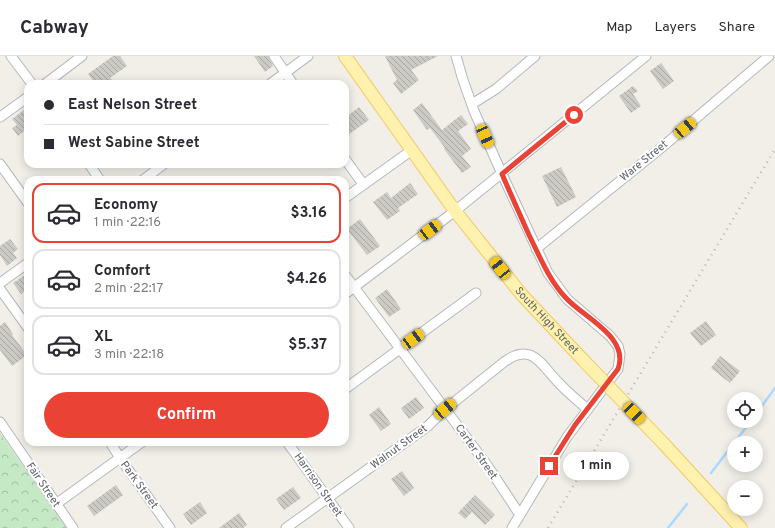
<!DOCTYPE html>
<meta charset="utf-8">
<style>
body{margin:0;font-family:Overpass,sans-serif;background:#f2f2f3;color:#2b2b33;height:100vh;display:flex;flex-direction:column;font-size:15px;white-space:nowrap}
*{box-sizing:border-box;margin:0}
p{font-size:13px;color:#7c7c81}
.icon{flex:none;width:22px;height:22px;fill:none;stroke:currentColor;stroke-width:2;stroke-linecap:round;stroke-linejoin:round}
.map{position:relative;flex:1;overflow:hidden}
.side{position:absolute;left:24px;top:120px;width:325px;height:270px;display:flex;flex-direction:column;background:#fff;border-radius:12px;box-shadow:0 2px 10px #0003}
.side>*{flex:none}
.hud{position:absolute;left:24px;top:24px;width:325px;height:88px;border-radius:12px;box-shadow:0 2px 10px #0003;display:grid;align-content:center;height:88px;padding:0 20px;background:#fff}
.buttons{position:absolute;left:727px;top:336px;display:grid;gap:8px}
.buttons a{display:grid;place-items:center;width:36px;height:36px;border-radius:50%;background:#fff;box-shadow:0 2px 10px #0003;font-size:20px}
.end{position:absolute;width:18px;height:18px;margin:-9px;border:5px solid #ea4335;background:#fff;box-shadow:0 0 0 2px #fff}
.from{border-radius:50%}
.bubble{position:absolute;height:28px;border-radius:14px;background:#fff;box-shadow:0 2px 10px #0003;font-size:13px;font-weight:700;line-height:28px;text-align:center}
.car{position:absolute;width:12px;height:24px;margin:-12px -6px;border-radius:5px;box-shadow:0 0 3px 1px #0007;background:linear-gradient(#f5c518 24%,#345 0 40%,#f5c518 0 76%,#345 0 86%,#f5c518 0)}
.hud b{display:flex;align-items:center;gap:14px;height:38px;font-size:15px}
.hud b+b{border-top:1px solid #e1e1e2}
.hud i{width:10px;height:10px;background:#2b2b33}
ul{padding:7px 0 0;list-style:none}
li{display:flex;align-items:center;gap:12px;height:60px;margin:0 8px 6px;padding:0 12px;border:2px solid #e1e1e2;border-radius:12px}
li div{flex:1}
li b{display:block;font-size:15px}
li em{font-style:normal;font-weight:700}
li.active{border-color:#ea4335}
li>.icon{width:36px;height:36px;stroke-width:1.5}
.primary-button{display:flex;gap:8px;margin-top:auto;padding:8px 20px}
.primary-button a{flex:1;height:46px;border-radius:24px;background:#ea4335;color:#fff;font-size:16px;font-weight:700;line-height:46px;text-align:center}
header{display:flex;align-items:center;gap:24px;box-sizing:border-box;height:56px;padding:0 20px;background:#fff;border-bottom:1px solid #e1e1e2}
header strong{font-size:19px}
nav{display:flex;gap:22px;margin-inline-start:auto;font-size:14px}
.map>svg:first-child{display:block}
</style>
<header>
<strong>Cabway</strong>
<nav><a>Map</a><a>Layers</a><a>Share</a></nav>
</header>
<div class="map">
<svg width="775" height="472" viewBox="0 0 775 472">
<defs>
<pattern id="park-crowns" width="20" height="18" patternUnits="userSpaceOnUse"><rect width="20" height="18" fill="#c5e8c5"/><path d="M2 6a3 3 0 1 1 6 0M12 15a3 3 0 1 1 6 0" fill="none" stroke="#a3c0a4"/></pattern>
<pattern id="building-back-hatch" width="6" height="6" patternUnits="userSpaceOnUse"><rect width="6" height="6" fill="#cccac5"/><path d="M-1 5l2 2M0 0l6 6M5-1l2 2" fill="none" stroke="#a9a8a4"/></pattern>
</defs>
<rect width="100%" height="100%" fill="#f1efe8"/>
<path fill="url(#park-crowns)" d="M0,377l67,95h-67z"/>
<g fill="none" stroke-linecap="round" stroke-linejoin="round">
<path stroke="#aadaff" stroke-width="2.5" d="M756,358l19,-26
M734,387l17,-22
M711,417l23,-30
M668,472l19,-24"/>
</g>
<path fill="url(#building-back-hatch)" d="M113,0h7l7,10 -17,12 2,2 -5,4h-11l-8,-10z
M254,0h14l5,10 -8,6z
M385,0h53l-27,14 8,10 -18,14 -8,-11 4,-3z
M661,7l13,18 -11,8 -13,-18z
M633,30l5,5 -5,3 8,12 -10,7 -12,-17z
M422,47l20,27 19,-15 7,9 -10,7 13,18 -9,7 9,11 -9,6 -18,-24 1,-1 -15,-20 -3,2 -14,-20z
M28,51v21l-10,8 -6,-8 5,-3 -5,-6z
M359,51l10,13 -24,17v-19z
M561,111l15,30 -19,10 -15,-31z
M410,127l8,11 -20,14 2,3 -13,9 -14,-18 14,-10 4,6z
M360,163l20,27 -13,9 -20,-26z
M10,183l8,10 -5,4 4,5 -10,8 -7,-11v-9z
M28,217v16l-7,5 -8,-11z
M387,233l14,20 -12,8 -14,-19z
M706,265l10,14 -15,11 -11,-13z
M5,266l8,12 -1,1 15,20 -15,11 -12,-16v-24z
M720,300l20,15 -10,12 -19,-15z
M416,341l8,11 -15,11 -8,-11z
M379,351l12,17 -10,7 -12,-16z
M402,415l12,17 -10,8 -13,-17z
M116,429l7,10 -29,21 -7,-10z
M293,431l8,11 -17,12 -8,-11z
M475,439l20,20 -10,10 -13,-13 -7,7 -7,-6z
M200,446l7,11 -16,12 -8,-11z
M239,457l8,12 -4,3h-24z"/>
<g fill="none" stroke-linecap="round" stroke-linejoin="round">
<g stroke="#b5b8bc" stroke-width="11">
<path id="minor" d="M11,0l21,28
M274,0l19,28
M456,0l7,24 11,31 28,63 46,99 19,26 43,37 8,10 2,8 -2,15 -51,68 -55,91
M45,28l37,-28
M270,28l38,-28
M472,48l24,-15 39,-33
M0,61l28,-20
M345,103l18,25
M0,108l28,39
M89,108l11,16
M143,124l21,-16
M345,142l67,-48
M536,193l125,-101 108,-92
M345,219l142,190 33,50
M0,227l28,-20
M0,233l28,39
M345,238l110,-83 191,-155
M345,333l131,-96
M0,366l73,106
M110,386l10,16 50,70
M287,386l62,86
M56,448l86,-62
M286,472l142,-102 15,-15 61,-49c27,-20 36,1 53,19 9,10 20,19 30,28"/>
</g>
<g stroke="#f2c960" stroke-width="14">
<g id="major">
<path id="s1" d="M345,0l110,155 67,84 62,66"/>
<path d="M664,388l77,84"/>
</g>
</g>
<use href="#minor" stroke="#fff" stroke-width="9"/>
<use href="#major" stroke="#fff2af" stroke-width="12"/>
<path stroke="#b6b7b8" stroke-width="2.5" stroke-dasharray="1 5" stroke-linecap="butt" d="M548,472l227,-379"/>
<g stroke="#f2c960" stroke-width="14" stroke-linecap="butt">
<path id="major-bridge" d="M584,305l80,83"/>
</g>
<use href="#major-bridge" stroke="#fff2af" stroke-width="12"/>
</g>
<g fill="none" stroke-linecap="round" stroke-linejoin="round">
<path stroke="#ea4335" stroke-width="5" d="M549,410l26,-41 43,-56c12,-32 -35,-52 -52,-71 -17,-18 -26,-41 -37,-63 -9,-20 -18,-40 -27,-61l72,-59"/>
</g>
<g text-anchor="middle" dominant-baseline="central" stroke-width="4" stroke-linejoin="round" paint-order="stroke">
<g font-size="11" fill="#5f6368" stroke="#fff">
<text transform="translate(644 105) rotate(-39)">Ware Street</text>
<text stroke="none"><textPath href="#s1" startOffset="333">South High Street</textPath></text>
<text transform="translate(399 391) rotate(-36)">Walnut Street</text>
<text transform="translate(476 396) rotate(55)">Carter Street</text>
<text transform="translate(43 429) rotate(56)">Fair Street</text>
<text transform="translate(139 429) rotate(54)">Park Street</text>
<text transform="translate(318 429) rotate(55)">Harrison Street</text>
</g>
</g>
</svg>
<div class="buttons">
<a><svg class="icon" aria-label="locate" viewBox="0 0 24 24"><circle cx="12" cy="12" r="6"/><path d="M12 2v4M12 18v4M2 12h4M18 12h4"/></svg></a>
<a>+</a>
<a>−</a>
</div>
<i class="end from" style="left:574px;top:59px"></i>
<i class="end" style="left:549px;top:410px"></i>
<div class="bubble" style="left:563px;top:396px;width:66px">1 min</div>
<i class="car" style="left:685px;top:72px;rotate:50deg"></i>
<i class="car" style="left:485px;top:80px;rotate:156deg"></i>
<i class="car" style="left:430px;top:174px;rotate:53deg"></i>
<i class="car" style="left:500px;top:212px;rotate:322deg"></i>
<i class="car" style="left:413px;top:283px;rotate:54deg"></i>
<i class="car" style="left:445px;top:353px;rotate:51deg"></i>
<i class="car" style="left:634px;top:357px;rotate:136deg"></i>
<div class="hud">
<b><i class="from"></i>East Nelson Street</b>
<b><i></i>West Sabine Street</b>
</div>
<section class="side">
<ul>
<li class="active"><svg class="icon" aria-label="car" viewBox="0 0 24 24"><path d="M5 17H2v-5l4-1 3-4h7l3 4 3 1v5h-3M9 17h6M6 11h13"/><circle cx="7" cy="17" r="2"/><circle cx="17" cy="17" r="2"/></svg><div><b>Economy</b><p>1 min · 22:16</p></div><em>$3.16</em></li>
<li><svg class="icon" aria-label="car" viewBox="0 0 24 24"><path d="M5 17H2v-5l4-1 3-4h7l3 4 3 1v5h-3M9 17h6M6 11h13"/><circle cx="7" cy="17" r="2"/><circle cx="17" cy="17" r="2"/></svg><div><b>Comfort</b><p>2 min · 22:17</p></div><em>$4.26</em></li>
<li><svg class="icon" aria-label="car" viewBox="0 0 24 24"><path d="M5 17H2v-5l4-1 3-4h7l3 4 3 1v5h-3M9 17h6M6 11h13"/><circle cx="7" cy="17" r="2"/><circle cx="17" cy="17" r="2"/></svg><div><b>XL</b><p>3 min · 22:18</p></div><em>$5.37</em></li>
</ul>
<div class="primary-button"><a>Confirm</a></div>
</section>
</div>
